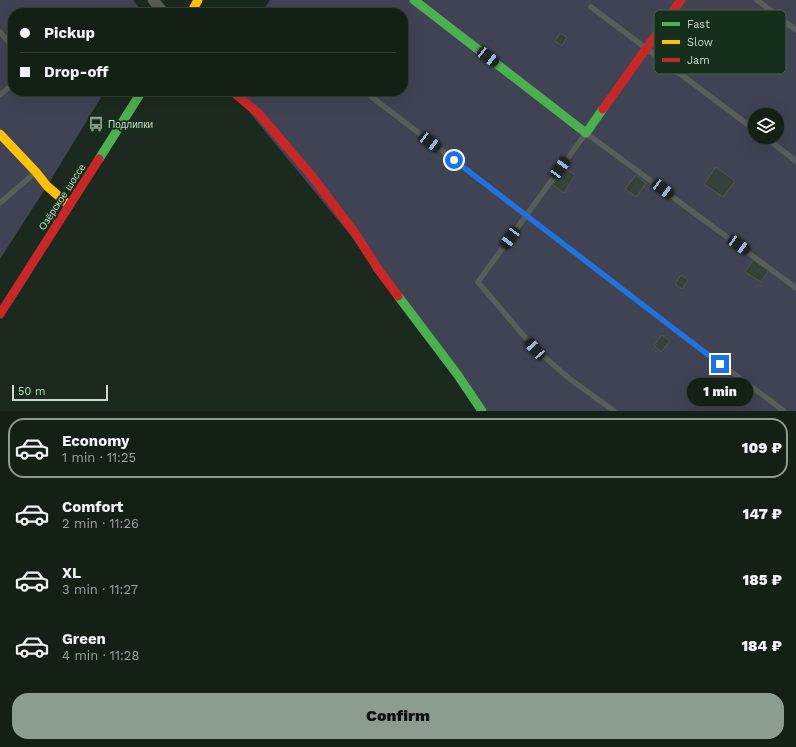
<!DOCTYPE html>
<meta charset="utf-8">
<style>
body{margin:0;font-family:"Work Sans",sans-serif;background:#1d271f;color:#f1f3f6;height:100vh;display:flex;flex-direction:column;font-size:15px;white-space:nowrap}
*{box-sizing:border-box;margin:0}
p{font-size:13px;color:#9da2a1}
.icon{flex:none;width:22px;height:22px;fill:none;stroke:currentColor;stroke-width:2;stroke-linecap:round;stroke-linejoin:round}
.map{position:relative;height:411px;overflow:hidden}
.panel{display:flex;flex-direction:column;background:#141f16;flex:1}
.panel>*{flex:none}
.hud{position:absolute;left:8px;top:8px;width:400px;height:88px;border-radius:16px;box-shadow:0 4px 16px #0002,0 0 0 1px #333d35;display:grid;align-content:center;height:88px;padding:0 12px;background:#141f16}
.tools{position:absolute;left:748px;top:108px;display:grid;gap:8px}
.tools a{display:grid;place-items:center;width:36px;height:36px;border-radius:50%;background:#141f16;box-shadow:0 4px 16px #0002,0 0 0 1px #333d35;font-size:20px}
.scale{position:absolute;left:12px;bottom:10px;width:96px;box-sizing:border-box;padding-left:4px;border:2px solid #cadacd;border-top:0;font-size:11px;line-height:14px;white-space:nowrap;color:#cadacd;-webkit-text-stroke:3px #152f1b;paint-order:stroke}
.end{position:absolute;width:18px;height:18px;margin:-9px;border:5px solid #1a73e8;background:#fff;box-shadow:0 0 0 2px #fff}
.from{border-radius:50%}
.bubble{position:absolute;height:28px;border-radius:14px;background:#141f16;box-shadow:0 4px 16px #0002,0 0 0 1px #333d35;font-size:13px;font-weight:800;line-height:28px;text-align:center}
.car{position:absolute;width:12px;height:24px;margin:-12px -6px;border-radius:5px;box-shadow:0 0 3px 1px #0007;background:linear-gradient(#222 24%,#8ab4d8 0 40%,#222 0 76%,#8ab4d8 0 86%,#222 0)}
.hud b{display:flex;align-items:center;gap:14px;height:38px;font-size:15px}
.hud b+b{border-top:1px solid #333d35}
.hud i{width:10px;height:10px;background:#f1f3f6}
ul{padding:7px 0 0;list-style:none}
li{display:flex;align-items:center;gap:12px;height:60px;margin:0 8px 6px;padding:0 4px;border:2px solid transparent;border-radius:16px}
li div{flex:1}
li b{display:block;font-size:15px}
li em{font-style:normal;font-weight:800}
li.selected{border-color:#8d9c90}
li>.icon{width:36px;height:36px;stroke-width:1.5}
.action{display:flex;gap:8px;margin-top:auto;padding:8px 12px}
.action a{flex:1;height:46px;border-radius:16px;background:#8d9c90;color:#111;font-size:16px;font-weight:800;line-height:46px;text-align:center}
.map>svg:first-child{display:block}
</style>
<div class="map">
<svg width="796" height="411" viewBox="0 0 796 411">
<rect width="100%" height="100%" fill="#1b291e"/>
<path fill="#404353" fill-rule="evenodd" d="M0,0h133l8,10 1,3h-129v78h92l-58,95 -47,73z
M270,0h526v411h-314l-104,-142 -146,-178h171v-78h-142zM755,115h22v22h-22z"/>
<path fill="#364239" stroke="#4e5950" d="M560,33l7,4 -5,9 -7,-5z
M716,167l19,14 -12,16 -19,-13z
M564,168l11,7 -11,18 -11,-8z
M636,175l10,8 -10,14 -11,-8z
M753,260l16,10 -8,12 -16,-10z
M681,275l7,5 -6,9 -7,-5z
M662,335l8,6 -9,11 -7,-7z"/>
<g fill="none" stroke-linecap="round" stroke-linejoin="round">
<path stroke="#575e58" stroke-width="5.5" d="M757,0l39,30
M591,7l164,123
M0,32l13,15
M364,91l318,244 102,76
M0,95l13,-11
M765,137l31,24
M0,203l36,-31
M614,411l-44,-32 -35,-30 -57,-67 108,-149 210,155"/>
<path stroke="#575e58" stroke-width="11" d="M153,0l11,13"/>
<path stroke="#4caf50" stroke-width="9" d="M414,0l172,133 17,-24
M99,159l43,-68
M398,296l59,78 25,37"/>
<path stroke="#ffc107" stroke-width="9" d="M191,13l7,-13
M0,134l36,38 11,14 22,19"/>
<path stroke="#c62828" stroke-width="9" d="M232,91l27,23 52,61 44,58 23,36 20,27
M603,109l78,-109
M0,314l99,-155"/>
</g>
<g fill="none" stroke-linecap="round" stroke-linejoin="round">
<path stroke="#1a73e8" stroke-width="5" d="M454,160l266,204"/>
</g>
<defs>
<g id="bus-bare" transform="scale(1.2)"><path d="M-5-6H5V4H4V6H2V4H-2V6H-4V4H-5ZM-3.5-4V0h7V-4ZM-3.5 1.2v1.5H-2V1.2ZM2 1.2v1.5H3.5V1.2Z" fill="#8d9c90" stroke="#152f1b" stroke-width="2.5" paint-order="stroke"/></g>
</defs>
<g fill-rule="evenodd">
<use href="#bus-bare" x="96" y="124"/>
</g>
<g text-anchor="middle" dominant-baseline="central" stroke-width="3.5" stroke-linejoin="round" paint-order="stroke">
<g font-size="10" fill="#cadacd" stroke="#152f1b" text-anchor="start">
<text x="108" y="124">Подлипки</text>
</g>
<g font-size="10" fill="#cadacd" stroke="#152f1b">
<text transform="translate(62 197) rotate(-57)">Озёрское шоссе</text>
</g>
</g>
<rect x="654" y="10" width="132" height="64" rx="6" fill="#152f1b" stroke="#4b6250" stroke-width="1"/>
<rect x="662" y="22" width="18" height="4" fill="#4caf50"/>
<rect x="662" y="40" width="18" height="4" fill="#ffc107"/>
<rect x="662" y="58" width="18" height="4" fill="#c62828"/>
<g font-size="11" fill="#cadacd">
<text x="687" y="28">Fast</text>
<text x="687" y="46">Slow</text>
<text x="687" y="64">Jam</text>
</g>
</svg>
<div class="tools">
<a><svg class="icon" aria-label="layers" viewBox="0 0 24 24"><path d="M12 4l9 5-9 5-9-5zM3 14l9 5 9-5"/></svg></a>
</div>
<div class="scale">50 m</div>
<i class="end from" style="left:454px;top:160px"></i>
<i class="end" style="left:720px;top:364px"></i>
<div class="bubble" style="left:687px;top:378px;width:66px">1 min</div>
<i class="car" style="left:488px;top:57px;rotate:128deg"></i>
<i class="car" style="left:430px;top:142px;rotate:127deg"></i>
<i class="car" style="left:560px;top:168px;rotate:36deg"></i>
<i class="car" style="left:663px;top:189px;rotate:127deg"></i>
<i class="car" style="left:510px;top:238px;rotate:216deg"></i>
<i class="car" style="left:739px;top:245px;rotate:126deg"></i>
<i class="car" style="left:535px;top:349px;rotate:318deg"></i>
<div class="hud">
<b><i class="from"></i>Pickup</b>
<b><i></i>Drop-off</b>
</div>
</div>
<section class="panel">
<ul>
<li class="selected"><svg class="icon" aria-label="car" viewBox="0 0 24 24"><path d="M5 17H2v-5l4-1 3-4h7l3 4 3 1v5h-3M9 17h6M6 11h13"/><circle cx="7" cy="17" r="2"/><circle cx="17" cy="17" r="2"/></svg><div><b>Economy</b><p>1 min · 11:25</p></div><em>109 ₽</em></li>
<li><svg class="icon" aria-label="car" viewBox="0 0 24 24"><path d="M5 17H2v-5l4-1 3-4h7l3 4 3 1v5h-3M9 17h6M6 11h13"/><circle cx="7" cy="17" r="2"/><circle cx="17" cy="17" r="2"/></svg><div><b>Comfort</b><p>2 min · 11:26</p></div><em>147 ₽</em></li>
<li><svg class="icon" aria-label="car" viewBox="0 0 24 24"><path d="M5 17H2v-5l4-1 3-4h7l3 4 3 1v5h-3M9 17h6M6 11h13"/><circle cx="7" cy="17" r="2"/><circle cx="17" cy="17" r="2"/></svg><div><b>XL</b><p>3 min · 11:27</p></div><em>185 ₽</em></li>
<li><svg class="icon" aria-label="car" viewBox="0 0 24 24"><path d="M5 17H2v-5l4-1 3-4h7l3 4 3 1v5h-3M9 17h6M6 11h13"/><circle cx="7" cy="17" r="2"/><circle cx="17" cy="17" r="2"/></svg><div><b>Green</b><p>4 min · 11:28</p></div><em>184 ₽</em></li>
</ul>
<div class="action"><a>Confirm</a></div>
</section>
